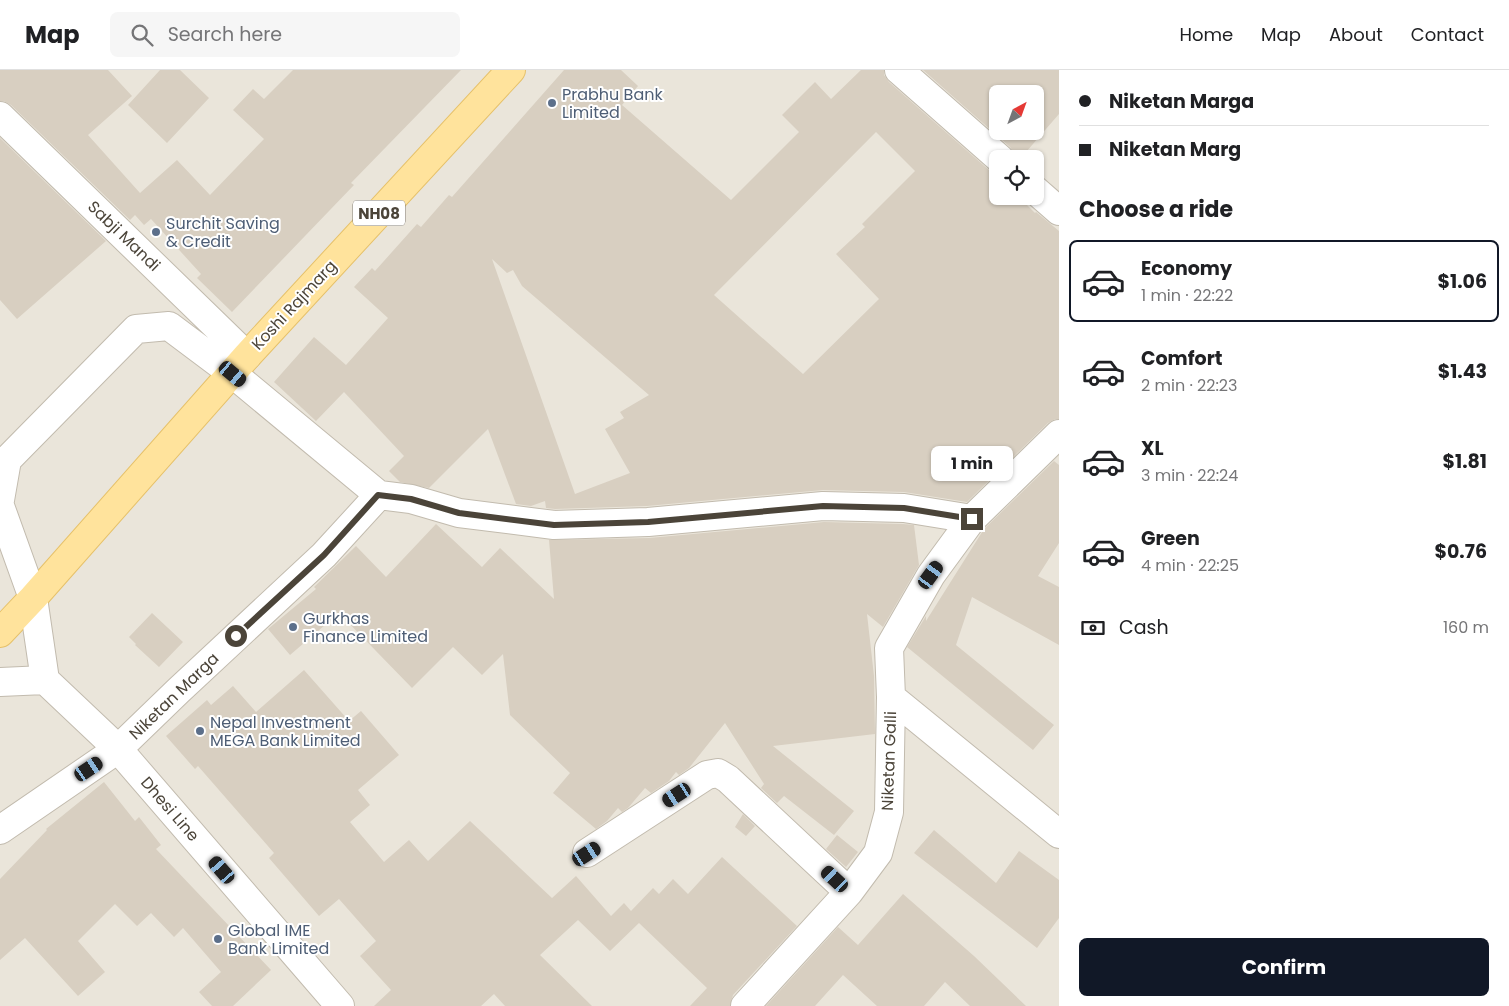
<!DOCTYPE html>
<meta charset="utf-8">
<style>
body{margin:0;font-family:Poppins,sans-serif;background:#f6f6f6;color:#202124;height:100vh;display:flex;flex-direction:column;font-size:19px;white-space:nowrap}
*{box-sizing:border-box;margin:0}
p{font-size:16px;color:#757577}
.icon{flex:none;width:28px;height:28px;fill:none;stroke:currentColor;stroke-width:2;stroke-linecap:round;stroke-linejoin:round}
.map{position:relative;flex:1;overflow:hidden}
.drawer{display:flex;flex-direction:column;background:#fff;width:450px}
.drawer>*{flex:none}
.hud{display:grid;align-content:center;height:110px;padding:0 20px;background:#fff}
.needle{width:32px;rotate:41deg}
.buttons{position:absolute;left:989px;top:15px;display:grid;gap:10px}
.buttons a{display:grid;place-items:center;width:55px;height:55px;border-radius:8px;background:#fff;box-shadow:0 1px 4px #0004;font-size:25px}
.end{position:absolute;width:22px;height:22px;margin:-11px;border:6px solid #4b4439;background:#fff;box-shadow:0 0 0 2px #fff}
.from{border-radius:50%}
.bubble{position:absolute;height:35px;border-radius:8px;background:#fff;box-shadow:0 1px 4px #0004;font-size:16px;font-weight:700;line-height:35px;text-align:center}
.car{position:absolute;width:15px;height:30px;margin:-15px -8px;border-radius:6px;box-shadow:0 0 4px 1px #0007;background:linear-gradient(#222 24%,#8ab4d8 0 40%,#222 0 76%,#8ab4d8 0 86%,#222 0)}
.hud b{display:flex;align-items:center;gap:18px;height:48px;font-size:19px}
.hud b+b{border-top:1px solid #e0e0e0}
.hud i{width:12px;height:12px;background:#202124}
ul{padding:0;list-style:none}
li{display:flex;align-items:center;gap:15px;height:82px;margin:0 10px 8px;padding:0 10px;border:2px solid transparent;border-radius:8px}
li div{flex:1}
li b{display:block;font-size:19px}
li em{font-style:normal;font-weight:700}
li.on{border-color:#111827}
li>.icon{width:45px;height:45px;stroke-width:1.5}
h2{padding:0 20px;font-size:22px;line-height:60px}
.pay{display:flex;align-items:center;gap:12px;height:55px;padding:0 20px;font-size:19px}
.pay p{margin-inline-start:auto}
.action{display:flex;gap:10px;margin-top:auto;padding:10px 20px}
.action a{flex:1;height:58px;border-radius:8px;background:#111827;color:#fff;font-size:20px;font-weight:700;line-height:58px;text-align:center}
header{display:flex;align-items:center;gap:30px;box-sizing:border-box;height:70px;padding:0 25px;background:#fff;border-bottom:1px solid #e0e0e0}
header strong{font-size:24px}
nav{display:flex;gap:28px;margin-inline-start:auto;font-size:18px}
.search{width:350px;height:45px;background:#f6f6f6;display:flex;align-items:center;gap:12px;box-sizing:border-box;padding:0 18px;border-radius:8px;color:#757577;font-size:19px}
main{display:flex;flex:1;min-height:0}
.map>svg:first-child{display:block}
</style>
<header>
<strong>Map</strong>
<div class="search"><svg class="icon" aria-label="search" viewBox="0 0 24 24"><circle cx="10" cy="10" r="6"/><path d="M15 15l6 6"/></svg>Search here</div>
<nav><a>Home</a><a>Map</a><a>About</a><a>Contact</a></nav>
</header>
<main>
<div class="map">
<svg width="1059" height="936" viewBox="0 0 1059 936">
<rect width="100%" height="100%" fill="#f6f3ec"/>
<path fill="#eae5da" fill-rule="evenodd" d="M0,0h1059v936h-1059zM998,24h37v37h-37zM998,89h37v37h-37z"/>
<path fill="#d8cfc1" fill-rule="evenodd" d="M0,0h108l24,26 -44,39 52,58 37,-33 33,35 54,-56 -31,-29 20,-21 11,10 29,-29h168l-110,113 3,2 -122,127 -35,-34 4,-4 -50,-55 -7,6 -9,-10 -5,5 -119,-115 -7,-4h-4z
M160,0h20l29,28 -42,45 -39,-38z
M564,0h57l17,16 -16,19 109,95 68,-68 -17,-17 33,-33 16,17 30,-29h23v5l5,7 101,89 8,3v22h20l17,17 1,-1 23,19v188h-4l-7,4 -81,79 -63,-10 -81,-2 -176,16 -92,3 -9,-1 -1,-7 -14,5 -15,-2 -28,-75 -59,59 -29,-6 -11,-11 15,-15 -60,-64 -28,29 -42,-39 40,-45 32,28 42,-47 -34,-31 18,-19 3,3 42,-47 4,3 28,-32 3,2zM876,62l39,39 -53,53 3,3 -29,27 43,45 -76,75 -89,-79zM492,189l15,14 6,-3 9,16 127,109 -29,17 4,6 -19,11 25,44 -55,21z
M923,0h136v44l-39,45h-5v-5l-5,-7zM998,24h37v37h-37z
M0,68l106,103 -89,78 -17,-19z
M1054,391l5,4v78l-21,33 21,11v58l-87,-48 -16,48 98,80 -21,25 -126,-103 19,-31v5l58,-92z
M824,452l79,2 11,1 5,40 -36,62 -16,-13 7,62 1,58 -102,12 81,65 -20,24 -50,-39 -7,7 -16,-15 3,-4 -39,-61 -36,45 -10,7 -3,-3 -7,9 -18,12 -6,-5 -17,20 -6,4 -4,-4 -11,13 -11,8 -43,-36 17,-20 -60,-58 -7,-61 -21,21 -29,-28 -41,41 -73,-75 -49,42 -22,-26 48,-40 -2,-2 42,-41 30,31 50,-53 46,43 18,-19 54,51 -5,-59 100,-2z
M152,543l31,29 -24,25 -24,-22 1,-1 -7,-7z
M304,600l45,51 12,-10 38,44 -41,35 12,15 -20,17 34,40 25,-22 19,21 42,-40 82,77 24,-22 35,40 13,-13 7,8 22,-23 6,6 14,-15 15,15 34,-37 75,69 -64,69 -3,11h-40l17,-18 -68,-65 -29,28 -32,-31 -38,35 52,51h-87l-11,-12 -13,12h-107l17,-16 -31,-34 16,-15 -37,-42 -20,17 -50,-58 5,-5 -76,-87 -3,3 -29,-33 41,-36 4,5 22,-19 23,26z
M104,712l31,39 4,-4 22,28 -5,4 115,121 -38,36h-21l-13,-14 22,-20 -38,-44 -9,9 -23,-24 -14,13 -22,-22 -37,37 27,31 -27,24 -53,-58 -25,22v-81l47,-49 -1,-1z
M743,744l12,12 -9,10 -11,-9z
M934,760l62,53 23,-32 40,29v38l-22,30 -123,-95z
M837,765l21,17 -12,15 -20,-18z
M903,824l71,62 52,50h-56l-25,-24 -21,24h-47l-34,-31 -28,31h-49l72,-79 20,18z"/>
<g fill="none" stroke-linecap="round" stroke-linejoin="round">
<g stroke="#c2bbae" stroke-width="30">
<path id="minor" d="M899,0l101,89
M0,46l247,240
M1035,120l24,21
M379,425l32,4 48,14 95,12 94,-3 175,-16 81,2 68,11 87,-85
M0,430l7,-40 129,-131 33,-3 64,48 146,121
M0,436l33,92 12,82 73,69 222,257
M0,612l45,-2
M891,627l168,137
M0,760l118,-81 60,-58 146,-136 55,-60
M587,783l120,-78 11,-2 10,6 121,113
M745,936l104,-114 29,-39 11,-41 2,-115 -2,-49 42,-73 41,-56"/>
</g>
<g stroke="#e6c16a" stroke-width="30">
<path id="major" d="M0,563l33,-35 214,-242 264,-286"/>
</g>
<use href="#minor" stroke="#fff" stroke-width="28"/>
<use href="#major" stroke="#ffe39c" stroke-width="28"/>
</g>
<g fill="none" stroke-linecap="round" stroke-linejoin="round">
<path stroke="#4b4439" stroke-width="6" d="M236,566l88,-81 54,-60 33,4 48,14 95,12 94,-3 175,-16 81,2 68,11"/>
</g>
<g fill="#5c6f8a" stroke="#fff" stroke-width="2">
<circle cx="552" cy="33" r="5"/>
<circle cx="156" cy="162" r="5"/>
<circle cx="293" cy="557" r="5"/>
<circle cx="200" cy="661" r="5"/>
<circle cx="218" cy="869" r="5"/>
</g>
<g text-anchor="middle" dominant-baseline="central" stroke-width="4" stroke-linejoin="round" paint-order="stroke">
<rect fill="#fff" stroke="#817c74" stroke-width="1" x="353" y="130.5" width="52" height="25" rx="4"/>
<g font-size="15" font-weight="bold" fill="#4b4439">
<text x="379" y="143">NH08</text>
</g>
<g font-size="16" fill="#4e5e75" stroke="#fff" text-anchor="start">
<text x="562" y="24">Prabhu Bank<tspan x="562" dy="18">Limited</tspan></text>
<text x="166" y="153">Surchit Saving<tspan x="166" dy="18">&amp; Credit</tspan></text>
<text x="303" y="548">Gurkhas<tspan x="303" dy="18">Finance Limited</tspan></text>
<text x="210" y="652">Nepal Investment<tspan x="210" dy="18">MEGA Bank Limited</tspan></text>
<text x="228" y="860">Global IME<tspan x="228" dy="18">Bank Limited</tspan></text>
</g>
<g font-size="16" fill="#4b4439" stroke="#fff">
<text transform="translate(124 166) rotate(44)">Sabji Mandi</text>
<text transform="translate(294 235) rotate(-47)">Koshi Rajmarg</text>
<text transform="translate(174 626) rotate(-44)">Niketan Marga</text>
<text transform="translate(889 691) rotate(-88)">Niketan Galli</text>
<text transform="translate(170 739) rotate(49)">Dhesi Line</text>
</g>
</g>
</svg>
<div class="buttons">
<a><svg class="needle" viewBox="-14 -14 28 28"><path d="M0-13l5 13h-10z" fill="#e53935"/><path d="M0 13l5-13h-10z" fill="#757577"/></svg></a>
<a><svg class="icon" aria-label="locate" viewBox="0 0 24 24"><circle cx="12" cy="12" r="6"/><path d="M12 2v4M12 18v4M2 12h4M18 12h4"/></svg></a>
</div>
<i class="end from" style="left:236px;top:566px"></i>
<i class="end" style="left:972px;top:449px"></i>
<div class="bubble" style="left:931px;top:376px;width:82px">1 min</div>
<i class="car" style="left:233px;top:304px;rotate:130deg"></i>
<i class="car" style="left:931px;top:505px;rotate:36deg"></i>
<i class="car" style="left:89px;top:699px;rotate:56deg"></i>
<i class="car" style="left:677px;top:725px;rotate:237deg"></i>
<i class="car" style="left:587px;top:784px;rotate:57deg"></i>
<i class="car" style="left:222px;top:800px;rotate:319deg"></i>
<i class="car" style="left:835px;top:809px;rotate:313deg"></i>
</div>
<section class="drawer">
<div class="hud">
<b><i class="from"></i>Niketan Marga</b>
<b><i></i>Niketan Marg</b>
</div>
<h2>Choose a ride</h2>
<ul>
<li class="on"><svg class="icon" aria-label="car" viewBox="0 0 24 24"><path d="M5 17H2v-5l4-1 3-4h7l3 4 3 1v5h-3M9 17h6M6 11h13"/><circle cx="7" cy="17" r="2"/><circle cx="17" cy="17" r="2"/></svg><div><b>Economy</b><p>1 min · 22:22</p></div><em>$1.06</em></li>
<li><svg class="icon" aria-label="car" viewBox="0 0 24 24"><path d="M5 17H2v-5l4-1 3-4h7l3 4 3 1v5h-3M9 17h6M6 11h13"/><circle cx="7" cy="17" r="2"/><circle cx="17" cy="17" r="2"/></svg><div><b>Comfort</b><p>2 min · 22:23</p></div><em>$1.43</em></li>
<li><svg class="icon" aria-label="car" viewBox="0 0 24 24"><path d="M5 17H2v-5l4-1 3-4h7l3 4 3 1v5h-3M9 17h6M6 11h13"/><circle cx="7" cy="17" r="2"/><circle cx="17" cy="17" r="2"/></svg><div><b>XL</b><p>3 min · 22:24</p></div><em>$1.81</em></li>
<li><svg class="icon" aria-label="car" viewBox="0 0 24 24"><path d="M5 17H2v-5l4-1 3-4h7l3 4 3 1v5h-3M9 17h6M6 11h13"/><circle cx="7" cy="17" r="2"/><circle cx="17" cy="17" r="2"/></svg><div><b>Green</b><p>4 min · 22:25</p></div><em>$0.76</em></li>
</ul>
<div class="pay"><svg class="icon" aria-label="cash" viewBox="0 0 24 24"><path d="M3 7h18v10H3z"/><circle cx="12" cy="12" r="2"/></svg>Cash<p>160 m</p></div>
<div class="action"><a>Confirm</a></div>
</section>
</main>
